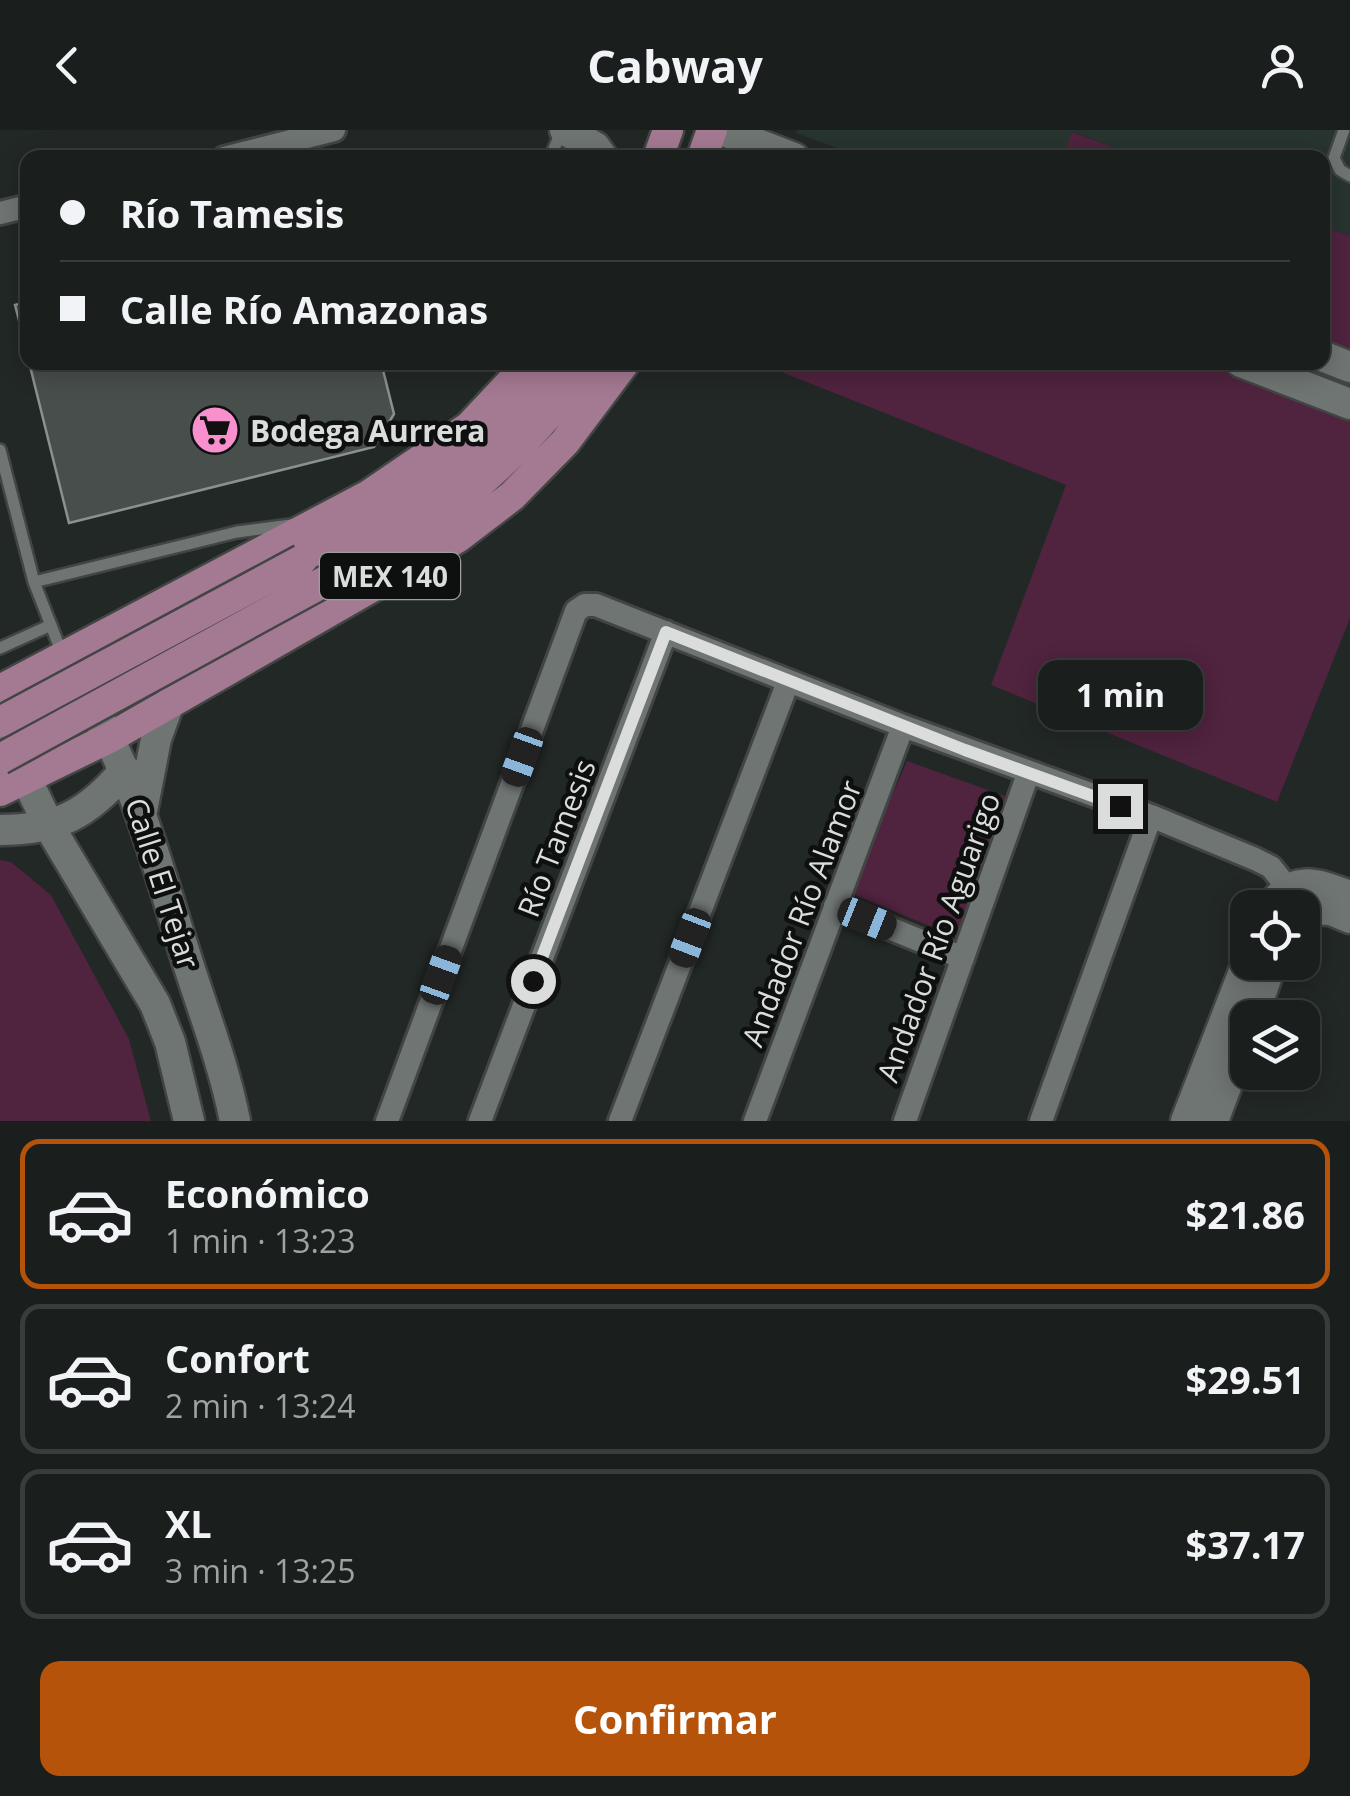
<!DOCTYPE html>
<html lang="es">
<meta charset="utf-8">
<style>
body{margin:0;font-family:"Open Sans",sans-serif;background:#232725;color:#f1f3f6;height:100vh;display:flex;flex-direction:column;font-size:38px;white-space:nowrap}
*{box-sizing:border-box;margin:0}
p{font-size:32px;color:#9fa2a3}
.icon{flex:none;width:55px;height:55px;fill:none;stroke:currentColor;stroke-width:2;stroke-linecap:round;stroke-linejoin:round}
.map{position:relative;height:991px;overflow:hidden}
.side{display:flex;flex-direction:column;background:#1a1e1c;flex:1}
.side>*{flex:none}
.guide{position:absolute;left:20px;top:20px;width:1310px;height:220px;border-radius:20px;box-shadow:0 5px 25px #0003,0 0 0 2px #383c3b;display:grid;align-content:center;height:220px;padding:0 40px;background:#1a1e1c}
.fabs{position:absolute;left:1230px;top:760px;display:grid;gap:20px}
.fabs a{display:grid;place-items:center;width:90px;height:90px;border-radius:20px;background:#1a1e1c;box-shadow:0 5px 25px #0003,0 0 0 2px #383c3b;font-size:50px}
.end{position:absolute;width:45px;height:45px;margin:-22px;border:12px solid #dadddc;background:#111;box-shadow:0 0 0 5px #111}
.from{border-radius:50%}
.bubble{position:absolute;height:70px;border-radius:20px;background:#1a1e1c;box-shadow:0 5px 25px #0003,0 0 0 2px #383c3b;font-size:32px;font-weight:700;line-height:70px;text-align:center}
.car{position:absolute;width:30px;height:60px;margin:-30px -15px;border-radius:12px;box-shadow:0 0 8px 2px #0007;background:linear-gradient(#222 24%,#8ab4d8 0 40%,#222 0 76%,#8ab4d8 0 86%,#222 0)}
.guide b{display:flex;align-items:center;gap:35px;height:95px;font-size:38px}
.guide b+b{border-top:2px solid #383c3b}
.guide i{width:25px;height:25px;background:#f1f3f6}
ul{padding:18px 0 0;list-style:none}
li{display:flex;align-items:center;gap:30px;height:150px;margin:0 20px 15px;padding:0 20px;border:5px solid #383c3b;border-radius:20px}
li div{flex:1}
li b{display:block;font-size:38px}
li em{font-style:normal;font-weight:700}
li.current{border-color:#b45309}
li>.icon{width:90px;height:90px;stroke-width:1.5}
.cta{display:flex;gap:20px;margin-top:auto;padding:20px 40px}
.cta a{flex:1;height:115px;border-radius:20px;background:#b45309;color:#fff;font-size:40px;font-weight:700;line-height:115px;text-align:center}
header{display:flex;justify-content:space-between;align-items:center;height:130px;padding:0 40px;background:#1a1e1c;font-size:45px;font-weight:700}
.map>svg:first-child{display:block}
</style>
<header><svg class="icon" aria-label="back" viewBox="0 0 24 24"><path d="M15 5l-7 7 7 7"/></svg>Cabway<svg class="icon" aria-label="person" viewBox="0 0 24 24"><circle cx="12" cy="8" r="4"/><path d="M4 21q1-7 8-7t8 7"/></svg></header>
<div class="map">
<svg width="1350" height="991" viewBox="0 0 1350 991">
<rect width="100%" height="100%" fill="#222826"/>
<path fill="#283430" d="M797,0h553v106l-27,-10 -1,-68 -182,-1 -67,-25 -10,25h-201l-66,-24z"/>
<path fill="#50233e" d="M1072,2l68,25h-77z
M1323,96l27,10v382l-73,184 -286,-117 75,-200 -307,-122 563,-1z
M907,631l98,35 -49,141 -106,-44z
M0,730l11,2 40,33 78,144 22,82h-151z"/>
<path fill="#484e4c" stroke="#8b918f" stroke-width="2.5" d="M28,172v53l-13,-50z
M29,232h352l13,52 -20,33 -305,76z"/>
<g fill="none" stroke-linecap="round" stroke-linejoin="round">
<g stroke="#424544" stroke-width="16">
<path id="lane" d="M1344,0l-10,28 6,12 10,6
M550,28l12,-28
M0,320l34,132 29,74
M34,452l203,-50 54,-7
M0,518l51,-23"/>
</g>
<g stroke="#424544" stroke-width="28">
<path id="street" d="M224,28l110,-28
M0,83l28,-7
M835,776l128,52
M387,991l189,-510 9,-6h11l307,121 248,90 104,43 16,8 26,33
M480,991l186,-489
M620,991l168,-439
M755,991l148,-395
M905,991l123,-347
M1041,991l110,-305"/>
</g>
<g stroke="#424544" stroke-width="35">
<path id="secondary" d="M565,0l30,17 8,11
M721,0l73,28
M1322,226l28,11
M1241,232l109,42
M81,557c52,86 72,163 101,257 18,60 41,116 53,177
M0,576l26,72 23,48 106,178 15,38 19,79
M142,681l14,-72 13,-36
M0,700c58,0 88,-16 125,-60
M1271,778c21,-35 47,-24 79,-12
M1302,779l29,1 19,8
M1252,888l20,-56
M1186,991l62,-160
M1213,991l35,-92"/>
</g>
<g stroke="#424544" stroke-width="35">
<path id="primary" d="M658,28l10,-28
M702,28l10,-28
M302,430c36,-19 74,-37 109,-59 57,-36 101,-87 143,-139
M333,447c40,-23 81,-45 119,-72 54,-40 98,-90 140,-143
M0,560l369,-195 100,-68 61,-65
M0,661l111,-54 346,-199 55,-42 53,-54 60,-80"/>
</g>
<use href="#lane" stroke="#6f7573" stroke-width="11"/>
<use href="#street" stroke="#6f7573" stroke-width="22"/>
<use href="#secondary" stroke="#6f7573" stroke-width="30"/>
<use href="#primary" stroke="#a47992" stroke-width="30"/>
<g stroke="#424544" stroke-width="35" stroke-linecap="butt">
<path id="primary-bridge" d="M0,592l302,-162
M0,629l333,-182"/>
</g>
<use href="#primary-bridge" stroke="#a47992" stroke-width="30"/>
</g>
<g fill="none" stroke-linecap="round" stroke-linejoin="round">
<path stroke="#dadddc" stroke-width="12" d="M533,851l133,-349 299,118 155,56"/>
</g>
<defs>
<g id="supermarket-disc" transform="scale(2.5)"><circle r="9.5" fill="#f790cd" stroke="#0e100f"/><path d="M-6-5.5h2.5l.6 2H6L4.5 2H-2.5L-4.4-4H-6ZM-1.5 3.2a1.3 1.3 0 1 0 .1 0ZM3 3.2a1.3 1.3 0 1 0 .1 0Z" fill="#111"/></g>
</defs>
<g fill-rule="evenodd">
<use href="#supermarket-disc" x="215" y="300"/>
</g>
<g text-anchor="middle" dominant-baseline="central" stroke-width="9" stroke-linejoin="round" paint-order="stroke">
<rect fill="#0e100f" stroke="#9da09e" stroke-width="2.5" x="320" y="423" width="140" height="46" rx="8"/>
<g font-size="28" font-weight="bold" fill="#dadddc">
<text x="390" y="446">MEX 140</text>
</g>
<g font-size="30" font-weight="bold" fill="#dadddc" stroke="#0e100f" text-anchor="start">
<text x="250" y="300">Bodega Aurrera</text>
</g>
<g font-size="30" fill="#dadddc" stroke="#0e100f">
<text transform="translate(556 708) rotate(-69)">Río Tamesis</text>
<text transform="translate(163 753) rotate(72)">Calle El Tejar</text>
<text transform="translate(801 783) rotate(-69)">Andador Río Alamor</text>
<text transform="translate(938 807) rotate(-70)">Andador Río Aguarigo</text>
</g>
</g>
</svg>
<div class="fabs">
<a><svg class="icon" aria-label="locate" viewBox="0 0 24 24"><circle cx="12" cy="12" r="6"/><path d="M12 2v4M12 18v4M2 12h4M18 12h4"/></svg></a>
<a><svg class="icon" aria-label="layers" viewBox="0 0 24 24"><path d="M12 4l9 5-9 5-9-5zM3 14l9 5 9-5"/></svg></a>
</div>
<i class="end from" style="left:533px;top:851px"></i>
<i class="end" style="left:1120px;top:676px"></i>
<div class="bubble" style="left:1038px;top:530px;width:165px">1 min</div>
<i class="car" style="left:522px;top:627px;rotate:200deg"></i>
<i class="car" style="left:867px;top:789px;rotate:112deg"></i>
<i class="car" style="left:690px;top:808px;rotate:201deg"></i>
<i class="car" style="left:441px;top:845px;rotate:20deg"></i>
<div class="guide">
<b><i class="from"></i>Río Tamesis</b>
<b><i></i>Calle Río Amazonas</b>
</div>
</div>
<section class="side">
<ul>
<li class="current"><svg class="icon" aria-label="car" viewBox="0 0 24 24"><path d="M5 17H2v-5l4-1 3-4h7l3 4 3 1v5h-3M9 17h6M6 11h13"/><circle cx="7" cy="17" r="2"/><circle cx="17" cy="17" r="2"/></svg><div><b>Económico</b><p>1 min · 13:23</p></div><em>$21.86</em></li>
<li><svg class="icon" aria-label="car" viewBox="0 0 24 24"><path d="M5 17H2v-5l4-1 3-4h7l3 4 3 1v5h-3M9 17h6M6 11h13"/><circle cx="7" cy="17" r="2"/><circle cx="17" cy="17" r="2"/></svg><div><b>Confort</b><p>2 min · 13:24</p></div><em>$29.51</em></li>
<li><svg class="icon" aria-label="car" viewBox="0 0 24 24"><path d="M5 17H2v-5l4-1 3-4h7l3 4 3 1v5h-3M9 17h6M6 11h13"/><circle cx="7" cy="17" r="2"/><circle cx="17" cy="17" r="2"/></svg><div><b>XL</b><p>3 min · 13:25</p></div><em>$37.17</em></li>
</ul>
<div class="cta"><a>Confirmar</a></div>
</section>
